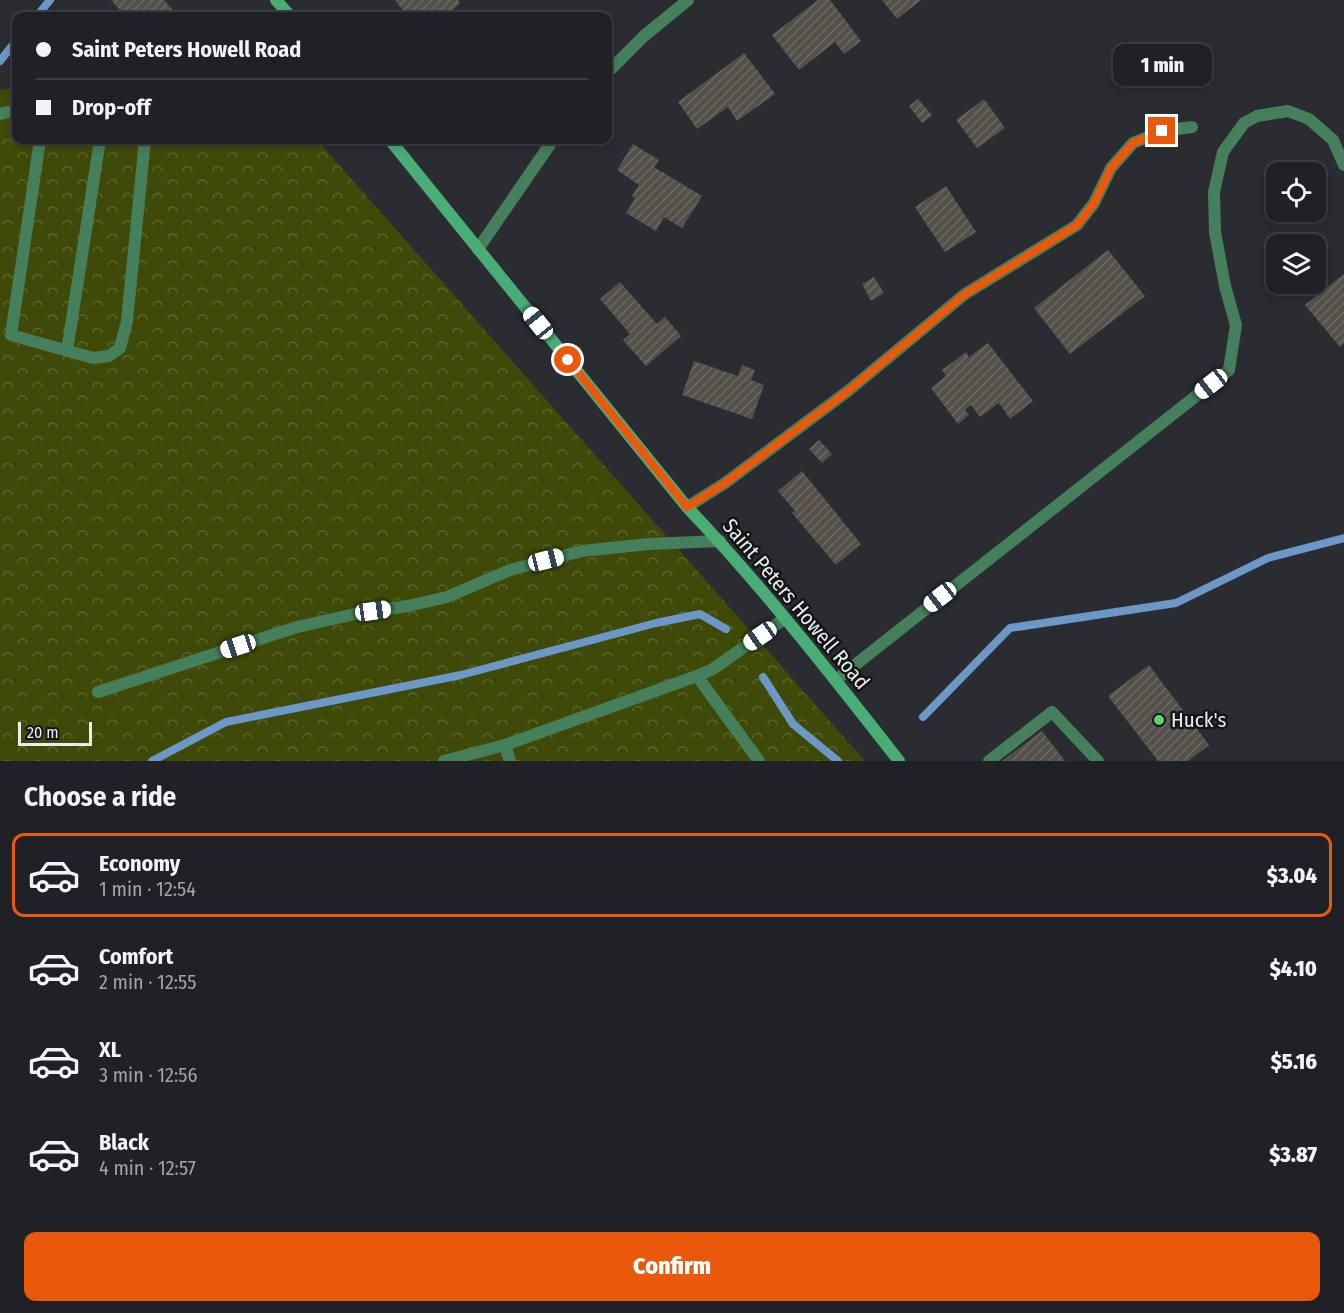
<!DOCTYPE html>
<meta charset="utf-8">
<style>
body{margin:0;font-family:"Fira Sans Condensed",sans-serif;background:#2d2e32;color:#f1f3f6;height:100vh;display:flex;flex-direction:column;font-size:22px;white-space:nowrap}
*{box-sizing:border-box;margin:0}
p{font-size:20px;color:#a2a3a7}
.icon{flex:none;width:33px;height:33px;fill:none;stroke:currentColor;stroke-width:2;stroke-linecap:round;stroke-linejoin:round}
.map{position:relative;height:761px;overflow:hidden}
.drawer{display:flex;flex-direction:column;background:#202126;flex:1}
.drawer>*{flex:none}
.top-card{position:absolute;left:12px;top:12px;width:600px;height:132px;border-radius:12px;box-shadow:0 3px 9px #0003,0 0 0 2px #3d3e43;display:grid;align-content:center;height:132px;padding:0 24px;background:#202126}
.controls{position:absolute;left:1266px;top:162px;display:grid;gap:12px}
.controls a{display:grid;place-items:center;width:60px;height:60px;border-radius:12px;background:#202126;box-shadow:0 3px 9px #0003,0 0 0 2px #3d3e43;font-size:30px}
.scale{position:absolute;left:18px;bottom:15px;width:74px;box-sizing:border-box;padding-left:6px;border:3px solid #ebecf0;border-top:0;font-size:16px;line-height:21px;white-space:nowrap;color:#ebecf0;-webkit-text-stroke:4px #141517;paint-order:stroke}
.end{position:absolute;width:27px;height:27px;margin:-14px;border:8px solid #ea580c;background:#fff;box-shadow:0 0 0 3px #fff}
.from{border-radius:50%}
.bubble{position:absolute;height:42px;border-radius:12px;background:#202126;box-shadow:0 3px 9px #0003,0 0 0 2px #3d3e43;font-size:20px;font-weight:800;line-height:42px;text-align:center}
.car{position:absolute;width:18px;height:36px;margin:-18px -9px;border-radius:8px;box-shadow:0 0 4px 2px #0007;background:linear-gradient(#fff 24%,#345 0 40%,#fff 0 76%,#345 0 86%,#fff 0)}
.top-card b{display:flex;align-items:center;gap:21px;height:57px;font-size:22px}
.top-card b+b{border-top:2px solid #3d3e43}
.top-card i{width:15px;height:15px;background:#f1f3f6}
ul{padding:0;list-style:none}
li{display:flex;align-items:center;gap:18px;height:84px;margin:0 12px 9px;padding:0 12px;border:3px solid transparent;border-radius:12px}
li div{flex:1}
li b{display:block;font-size:22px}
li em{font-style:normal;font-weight:800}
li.selected{border-color:#ea580c}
li>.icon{width:54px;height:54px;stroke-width:1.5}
h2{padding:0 24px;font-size:27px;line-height:72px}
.action{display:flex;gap:12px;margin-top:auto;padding:12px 24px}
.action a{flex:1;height:69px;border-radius:12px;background:#ea580c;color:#fff;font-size:24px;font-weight:800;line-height:69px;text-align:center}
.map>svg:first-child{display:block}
</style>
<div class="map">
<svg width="1344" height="761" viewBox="0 0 1344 761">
<defs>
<pattern id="park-crowns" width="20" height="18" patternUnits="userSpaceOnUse" patternTransform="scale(1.5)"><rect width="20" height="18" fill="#404a08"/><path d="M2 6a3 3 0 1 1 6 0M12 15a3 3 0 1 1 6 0" fill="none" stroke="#5c642c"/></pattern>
<pattern id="building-hatch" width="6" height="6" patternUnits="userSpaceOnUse" patternTransform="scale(1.5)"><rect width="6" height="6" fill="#54504a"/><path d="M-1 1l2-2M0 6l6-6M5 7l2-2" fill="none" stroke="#6d6964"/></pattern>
</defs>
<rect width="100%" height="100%" fill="#2a2c32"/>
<path fill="url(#park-crowns)" d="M16,87v53h301l548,621h-865v-671z"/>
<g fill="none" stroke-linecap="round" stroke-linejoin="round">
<path stroke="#6c97c7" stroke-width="8" d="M37,16l13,-16
M0,61l16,-20
M763,677l30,47 45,37
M923,717l87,-89 166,-25 92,-45 76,-20
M152,761l74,-39 235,-47 195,-52 44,-9 26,15"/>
</g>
<path fill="url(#building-hatch)" d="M111,0h53l14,16h-39l-1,-1 -13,1z
M395,0h63l2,3 -10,10 3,3h-46z
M818,0h12l31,41 -17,13 -9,-12 -36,28 -27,-35z
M882,0h39l-24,19z
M744,53l31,41 -38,27 -9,-14 -31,22 -19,-27z
M918,99l14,16 -10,8 -13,-17z
M984,99l21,29 -28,20 -21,-28z
M633,144l26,16 -5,7 48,29 -20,32 -18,-11 -8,14 -30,-18 9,-15 -3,-2 7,-11 -22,-15z
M946,186l30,46 -31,20 -30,-45z
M1108,250l37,46 -75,58 -36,-46z
M1344,274v69l-4,4 -35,-42z
M874,277l10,16 -13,8 -9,-17z
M620,282l37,42 8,-7 16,19 -35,30 -23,-26 7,-6 -30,-35z
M988,343l45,58 -23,18 -11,-16 -19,14 -9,-12 -6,5 4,5 -11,9 -27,-36 15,-12 -4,-6 24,-18 3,5z
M694,361l44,15 4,-11 13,5 -4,10 13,5 -12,34 -70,-24z
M819,440l13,14 -10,9 -13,-14z
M802,471l59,73 -25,21 -44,-52 3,-2 -17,-20z
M1149,665l60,80 -21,16h-30l-50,-65z
M1042,731l23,30h-63z"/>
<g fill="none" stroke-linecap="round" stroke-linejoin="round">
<path stroke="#457f5b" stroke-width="12" d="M0,114l16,-4
M40,140l-29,195 82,23 16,-2 11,-8 7,-27 18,-181
M67,351l33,-211
M687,507l38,-24 123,-92 117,-97 112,-69 17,-22 17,-35 22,-25 29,-12 30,-4
M697,676l62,85
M836,680l393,-310 7,-45 -11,-39 -10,-54 -1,-40 9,-40 21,-29 13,-7 31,-5 21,8 24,21 11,25
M98,692l199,-65 58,-13 53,-8 39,-9 63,-27 72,-19 67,-7 71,-3
M505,745l5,16
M444,761l61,-16 192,-69 16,-7 71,-50
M989,761l63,-49 46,49"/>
<path stroke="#457f5b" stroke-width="12" d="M608,72l36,-36 44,-36
M478,249l75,-109"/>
<path stroke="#4aad75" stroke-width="12" d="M276,0l14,16
M390,140l297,367c76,80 144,167 212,254"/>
</g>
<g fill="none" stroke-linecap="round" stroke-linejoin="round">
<path stroke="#ea580c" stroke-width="8" d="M568,360l119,147 38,-24 123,-92 117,-97 112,-69 17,-22 17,-35 22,-25 29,-12"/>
</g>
<circle fill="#58d570" stroke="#141517" stroke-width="2" cx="1159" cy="720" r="6"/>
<g text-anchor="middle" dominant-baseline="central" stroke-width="5" stroke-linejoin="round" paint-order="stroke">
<g font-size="21" fill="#ebecf0" stroke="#141517">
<text transform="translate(796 604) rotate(50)">Saint Peters Howell Road</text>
</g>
<g font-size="21" fill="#ebecf0" stroke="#141517" text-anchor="start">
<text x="1171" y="720">Huck's</text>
</g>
</g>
</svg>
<div class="controls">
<a><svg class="icon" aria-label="locate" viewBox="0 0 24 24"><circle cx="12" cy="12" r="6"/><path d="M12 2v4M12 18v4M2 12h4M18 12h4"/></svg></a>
<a><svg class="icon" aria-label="layers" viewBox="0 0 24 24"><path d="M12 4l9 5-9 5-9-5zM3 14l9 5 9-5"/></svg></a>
</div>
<div class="scale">20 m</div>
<i class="end from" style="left:568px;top:360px"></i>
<i class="end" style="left:1162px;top:131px"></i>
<div class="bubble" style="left:1113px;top:44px;width:99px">1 min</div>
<i class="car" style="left:538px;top:323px;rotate:321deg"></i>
<i class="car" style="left:1211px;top:384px;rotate:232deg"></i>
<i class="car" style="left:546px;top:560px;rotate:76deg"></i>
<i class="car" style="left:940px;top:597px;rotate:232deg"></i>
<i class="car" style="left:373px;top:611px;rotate:82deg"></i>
<i class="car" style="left:760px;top:636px;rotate:235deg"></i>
<i class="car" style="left:238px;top:646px;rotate:252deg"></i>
<div class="top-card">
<b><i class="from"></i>Saint Peters Howell Road</b>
<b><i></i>Drop-off</b>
</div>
</div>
<section class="drawer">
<h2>Choose a ride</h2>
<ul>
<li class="selected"><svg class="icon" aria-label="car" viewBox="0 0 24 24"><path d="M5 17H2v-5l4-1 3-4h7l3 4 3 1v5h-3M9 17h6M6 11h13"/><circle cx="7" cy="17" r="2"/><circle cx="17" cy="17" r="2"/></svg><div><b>Economy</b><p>1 min · 12:54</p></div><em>$3.04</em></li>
<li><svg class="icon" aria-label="car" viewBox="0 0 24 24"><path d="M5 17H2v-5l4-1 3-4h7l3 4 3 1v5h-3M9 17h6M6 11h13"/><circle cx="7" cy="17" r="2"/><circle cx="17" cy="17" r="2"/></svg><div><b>Comfort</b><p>2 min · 12:55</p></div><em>$4.10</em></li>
<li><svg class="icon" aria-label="car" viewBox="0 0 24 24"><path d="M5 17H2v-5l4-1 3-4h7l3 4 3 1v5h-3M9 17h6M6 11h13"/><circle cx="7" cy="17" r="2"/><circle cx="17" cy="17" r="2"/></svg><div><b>XL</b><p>3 min · 12:56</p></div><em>$5.16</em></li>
<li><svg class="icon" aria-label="car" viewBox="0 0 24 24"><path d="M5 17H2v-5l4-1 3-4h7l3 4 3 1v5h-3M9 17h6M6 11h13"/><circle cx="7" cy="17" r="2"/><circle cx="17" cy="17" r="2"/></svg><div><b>Black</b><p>4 min · 12:57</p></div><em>$3.87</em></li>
</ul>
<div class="action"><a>Confirm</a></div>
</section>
